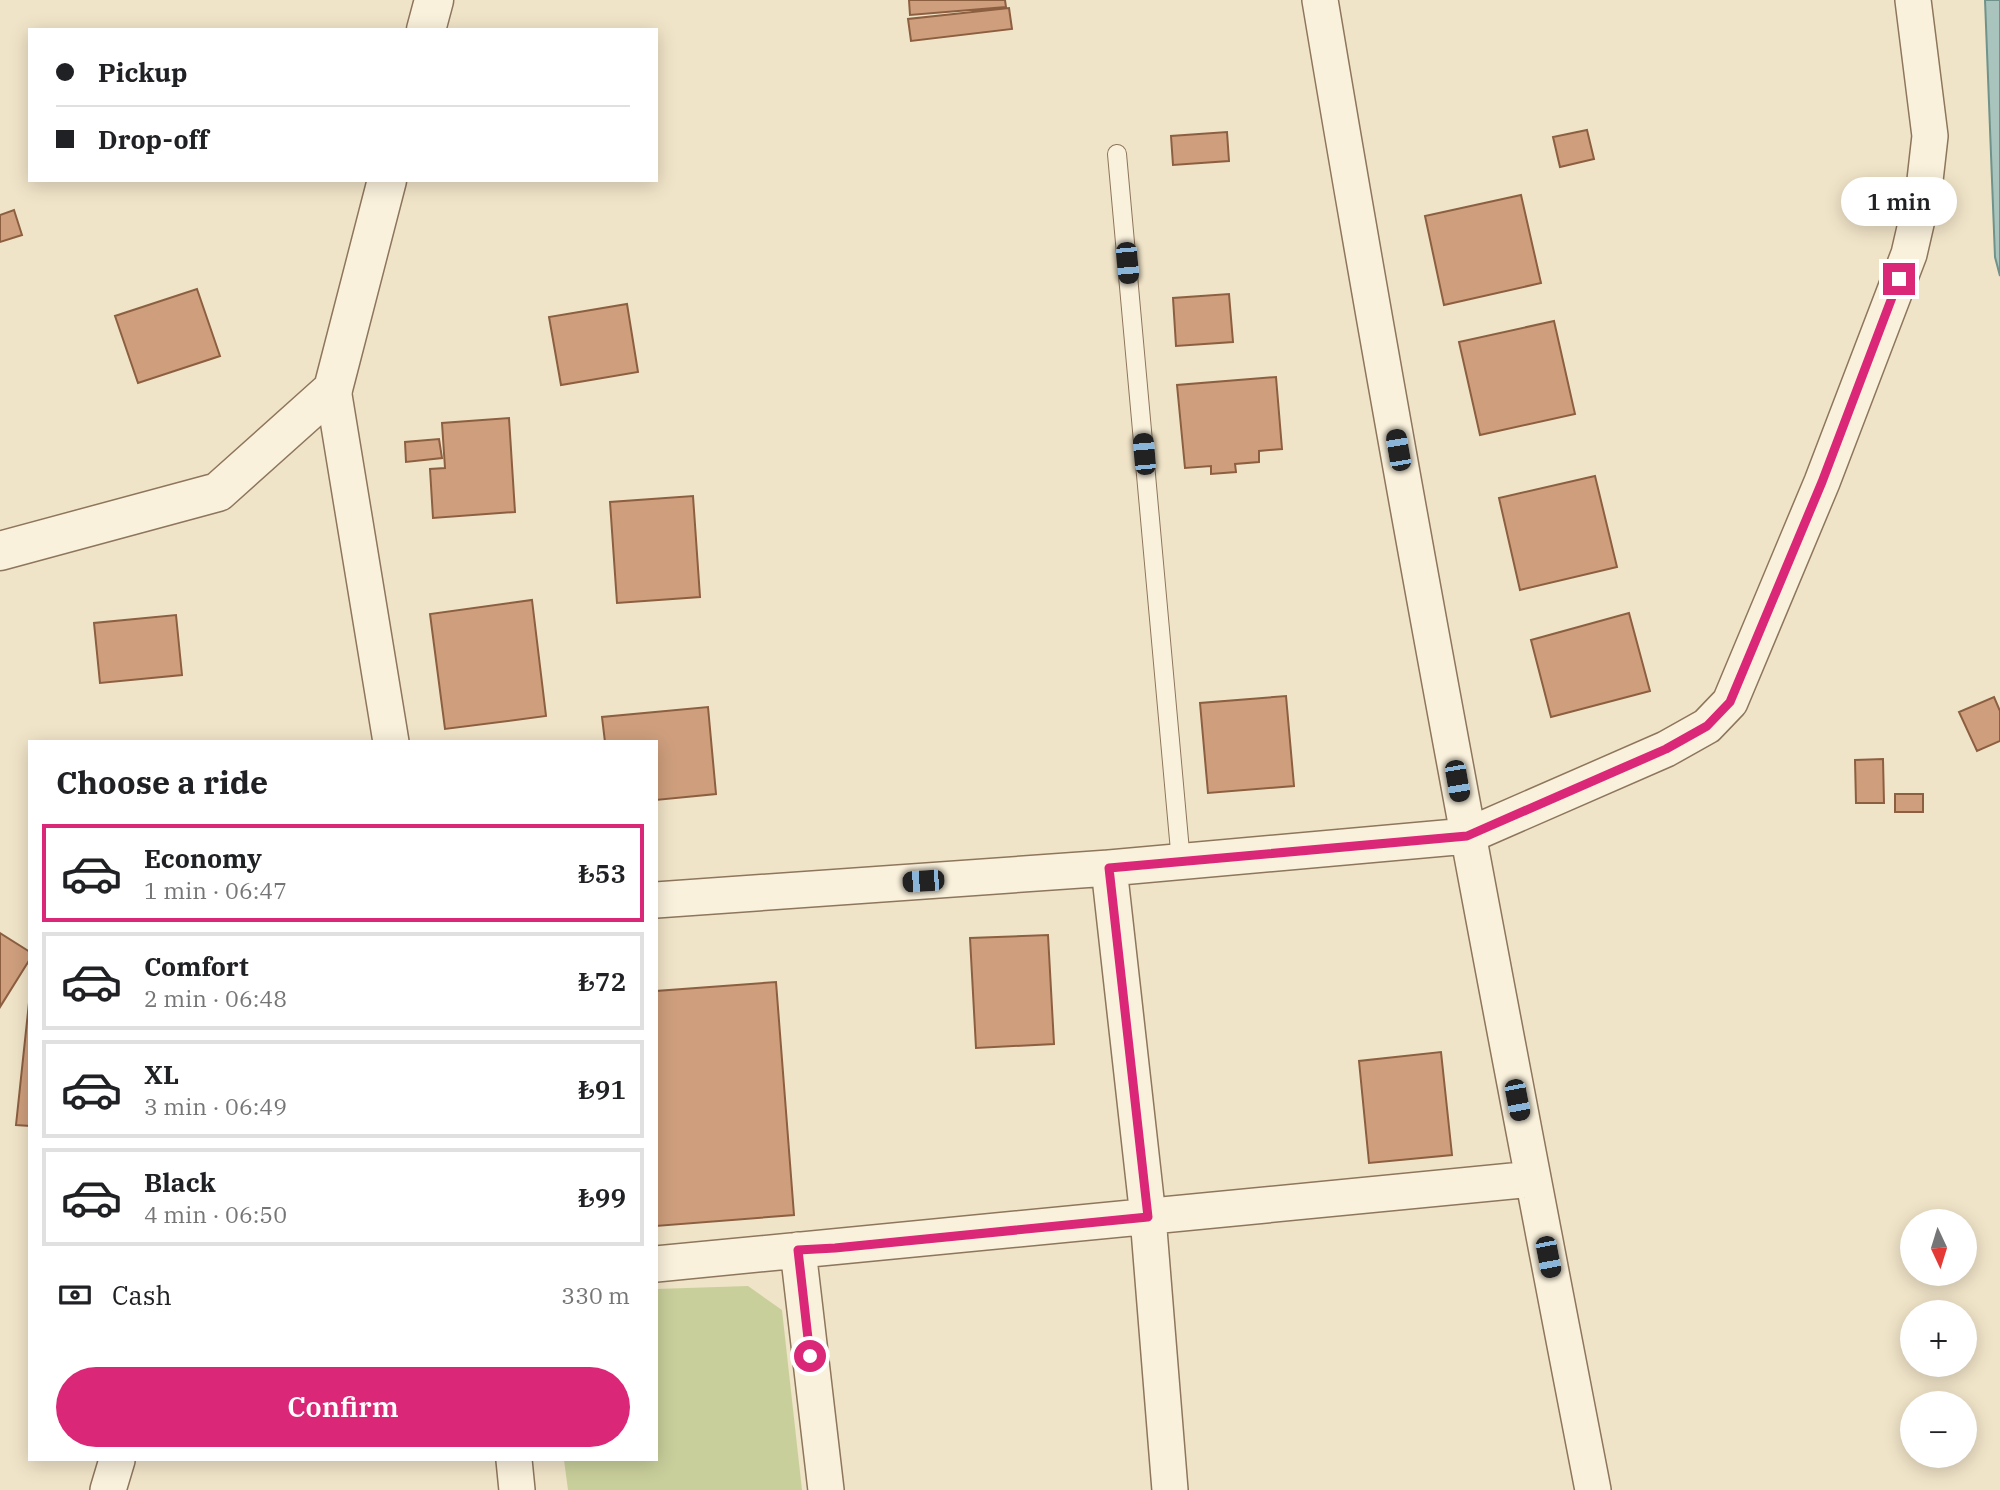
<!DOCTYPE html>
<meta charset="utf-8">
<style>
body{margin:0;font-family:"IBM Plex Serif",serif;background:#f2f2f2;color:#202124;height:100vh;display:flex;flex-direction:column;font-size:26px;white-space:nowrap}
*{box-sizing:border-box;margin:0}
p{font-size:23px;color:#757577}
.icon{flex:none;width:38px;height:38px;fill:none;stroke:currentColor;stroke-width:2;stroke-linecap:round;stroke-linejoin:round}
.map{position:relative;flex:1;overflow:hidden}
.details{position:absolute;left:28px;top:740px;width:630px;height:721px;display:flex;flex-direction:column;background:#fff;border-radius:0px;box-shadow:0 4px 18px #0003}
.details>*{flex:none}
.guide{position:absolute;left:28px;top:28px;width:630px;height:154px;border-radius:0px;box-shadow:0 4px 18px #0003;display:grid;align-content:center;height:154px;padding:0 28px;background:#fff}
.needle{width:46px;rotate:176deg}
.fabs{position:absolute;left:1900px;top:1209px;display:grid;gap:14px}
.fabs a{display:grid;place-items:center;width:77px;height:77px;border-radius:50%;background:#fff;box-shadow:0 4px 18px #0003;font-size:35px}
.end{position:absolute;width:32px;height:32px;margin:-16px;border:9px solid #db2777;background:#fff;box-shadow:0 0 0 4px #fff}
.from{border-radius:50%}
.bubble{position:absolute;height:49px;border-radius:24px;background:#fff;box-shadow:0 4px 18px #0003;font-size:23px;font-weight:600;line-height:49px;text-align:center}
.car{position:absolute;width:21px;height:42px;margin:-21px -10px;border-radius:9px;box-shadow:0 0 5px 2px #0007;background:linear-gradient(#222 24%,#8ab4d8 0 40%,#222 0 76%,#8ab4d8 0 86%,#222 0)}
.guide b{display:flex;align-items:center;gap:24px;height:66px;font-size:26px}
.guide b+b{border-top:2px solid #e0e0e0}
.guide i{width:18px;height:18px;background:#202124}
ul{padding:0;list-style:none}
li{display:flex;align-items:center;gap:21px;height:98px;margin:0 14px 10px;padding:0 14px;border:4px solid #e0e0e0;border-radius:0px}
li div{flex:1}
li b{display:block;font-size:26px}
li em{font-style:normal;font-weight:600}
li.active{border-color:#db2777}
li>.icon{width:63px;height:63px;stroke-width:1.5}
h2{padding:0 28px;font-size:32px;line-height:84px}
.pay{display:flex;align-items:center;gap:18px;height:77px;padding:0 28px;font-size:26px}
.pay p{margin-inline-start:auto}
.primary-button{display:flex;gap:14px;margin-top:auto;padding:14px 28px}
.primary-button a{flex:1;height:80px;border-radius:42px;background:#db2777;color:#fff;font-size:28px;font-weight:600;line-height:80px;text-align:center}
.map>svg:first-child{display:block}
</style>
<div class="map">
<svg width="2000" height="1490" viewBox="0 0 2000 1490">
<rect width="100%" height="100%" fill="#f0e4c8"/>
<path fill="#c9cf9b" d="M748,1286l34,24 20,180h-234l-4,-30h92v-171z"/>
<path fill="#a9c4bc" stroke="#6f938a" stroke-width="2" d="M1985,0h15v276l-5,-19z"/>
<path fill="#cf9f7d" stroke="#8d5f41" stroke-width="2" d="M909,0h96l1,7 -96,8z
M1009,8l3,21 -101,12 -3,-22z
M1587,130l7,29 -34,8 -7,-30z
M1227,132l2,29 -56,4 -2,-29z
M1521,195l20,88 -97,22 -19,-89z
M14,210l8,25 -22,7v-27z
M197,289l23,67 -82,27 -23,-67z
M1229,294l4,48 -57,4 -3,-48z
M627,304l11,68 -77,13 -12,-68z
M1554,321l21,93 -95,21 -21,-93z
M1276,377l6,72 -23,2v11l-24,2 1,8 -25,2v-8l-26,2 -8,-83z
M509,418l6,94 -82,6 -3,-49 15,-1 -3,-45z
M439,439l3,19 -36,4 -1,-20z
M1595,476l22,91 -97,23 -21,-92z
M693,496l7,101 -83,6 -7,-101z
M532,600l14,116 -101,13 -15,-115z
M1629,613l21,78 -99,26 -20,-77z
M176,615l6,60 -82,8 -6,-60z
M1286,696l8,90 -86,7 -8,-90z
M1994,697l6,14v30l-23,10 -18,-39z
M708,707l8,87 -60,6v-58h-51l-3,-25z
M1883,759l1,44h-28l-1,-43z
M1895,794h28v18h-28z
M0,933l30,19v7l-30,48z
M1048,935l6,109 -78,4 -6,-110z
M776,982l18,233 -138,11v-235z
M30,993v133l-14,-1z
M1441,1052l11,103 -83,8 -10,-102z"/>
<g fill="none" stroke-linecap="round" stroke-linejoin="round">
<g stroke="#8d765c" stroke-width="20">
<path id="service" d="M1117,154l64,708"/>
</g>
<g stroke="#8d765c" stroke-width="38">
<path id="minor" d="M1320,0c83,498 177,994 273,1490
M333,389l58,353
M1109,868l39,349 22,273
M656,900l453,-32 358,-32 199,-87 41,-23 23,-24 92,-220 87,-228 15,-65 6,-53 -17,-136
M798,1250l28,240
M656,1264l877,-85
M514,1460l3,30
M108,1490l9,-30"/>
</g>
<g stroke="#8d765c" stroke-width="41">
<path id="tertiary" d="M426,30l8,-30
M0,551l218,-59 115,-103 54,-209"/>
</g>
<use href="#service" stroke="#faf1dc" stroke-width="18"/>
<use href="#minor" stroke="#faf1dc" stroke-width="35"/>
<use href="#tertiary" stroke="#faf1dc" stroke-width="38"/>
</g>
<g fill="none" stroke-linecap="round" stroke-linejoin="round">
<path stroke="#db2777" stroke-width="9" d="M810,1356l-12,-106 37,-2 313,-31 -39,-349 358,-32 199,-87 41,-23 23,-24 92,-220 77,-203"/>
</g>
</svg>
<div class="fabs">
<a><svg class="needle" viewBox="-14 -14 28 28"><path d="M0-13l5 13h-10z" fill="#e53935"/><path d="M0 13l5-13h-10z" fill="#757577"/></svg></a>
<a>+</a>
<a>−</a>
</div>
<i class="end from" style="left:810px;top:1356px"></i>
<i class="end" style="left:1899px;top:279px"></i>
<div class="bubble" style="left:1841px;top:177px;width:116px">1 min</div>
<i class="car" style="left:1127px;top:263px;rotate:175deg"></i>
<i class="car" style="left:1398px;top:450px;rotate:350deg"></i>
<i class="car" style="left:1144px;top:454px;rotate:355deg"></i>
<i class="car" style="left:1457px;top:781px;rotate:170deg"></i>
<i class="car" style="left:923px;top:881px;rotate:266deg"></i>
<i class="car" style="left:1517px;top:1100px;rotate:169deg"></i>
<i class="car" style="left:1548px;top:1257px;rotate:169deg"></i>
<div class="guide">
<b><i class="from"></i>Pickup</b>
<b><i></i>Drop-off</b>
</div>
<section class="details">
<h2>Choose a ride</h2>
<ul>
<li class="active"><svg class="icon" aria-label="car" viewBox="0 0 24 24"><path d="M5 17H2v-5l4-1 3-4h7l3 4 3 1v5h-3M9 17h6M6 11h13"/><circle cx="7" cy="17" r="2"/><circle cx="17" cy="17" r="2"/></svg><div><b>Economy</b><p>1 min · 06:47</p></div><em>₺53</em></li>
<li><svg class="icon" aria-label="car" viewBox="0 0 24 24"><path d="M5 17H2v-5l4-1 3-4h7l3 4 3 1v5h-3M9 17h6M6 11h13"/><circle cx="7" cy="17" r="2"/><circle cx="17" cy="17" r="2"/></svg><div><b>Comfort</b><p>2 min · 06:48</p></div><em>₺72</em></li>
<li><svg class="icon" aria-label="car" viewBox="0 0 24 24"><path d="M5 17H2v-5l4-1 3-4h7l3 4 3 1v5h-3M9 17h6M6 11h13"/><circle cx="7" cy="17" r="2"/><circle cx="17" cy="17" r="2"/></svg><div><b>XL</b><p>3 min · 06:49</p></div><em>₺91</em></li>
<li><svg class="icon" aria-label="car" viewBox="0 0 24 24"><path d="M5 17H2v-5l4-1 3-4h7l3 4 3 1v5h-3M9 17h6M6 11h13"/><circle cx="7" cy="17" r="2"/><circle cx="17" cy="17" r="2"/></svg><div><b>Black</b><p>4 min · 06:50</p></div><em>₺99</em></li>
</ul>
<div class="pay"><svg class="icon" aria-label="cash" viewBox="0 0 24 24"><path d="M3 7h18v10H3z"/><circle cx="12" cy="12" r="2"/></svg>Cash<p>330 m</p></div>
<div class="primary-button"><a>Confirm</a></div>
</section>
</div>
